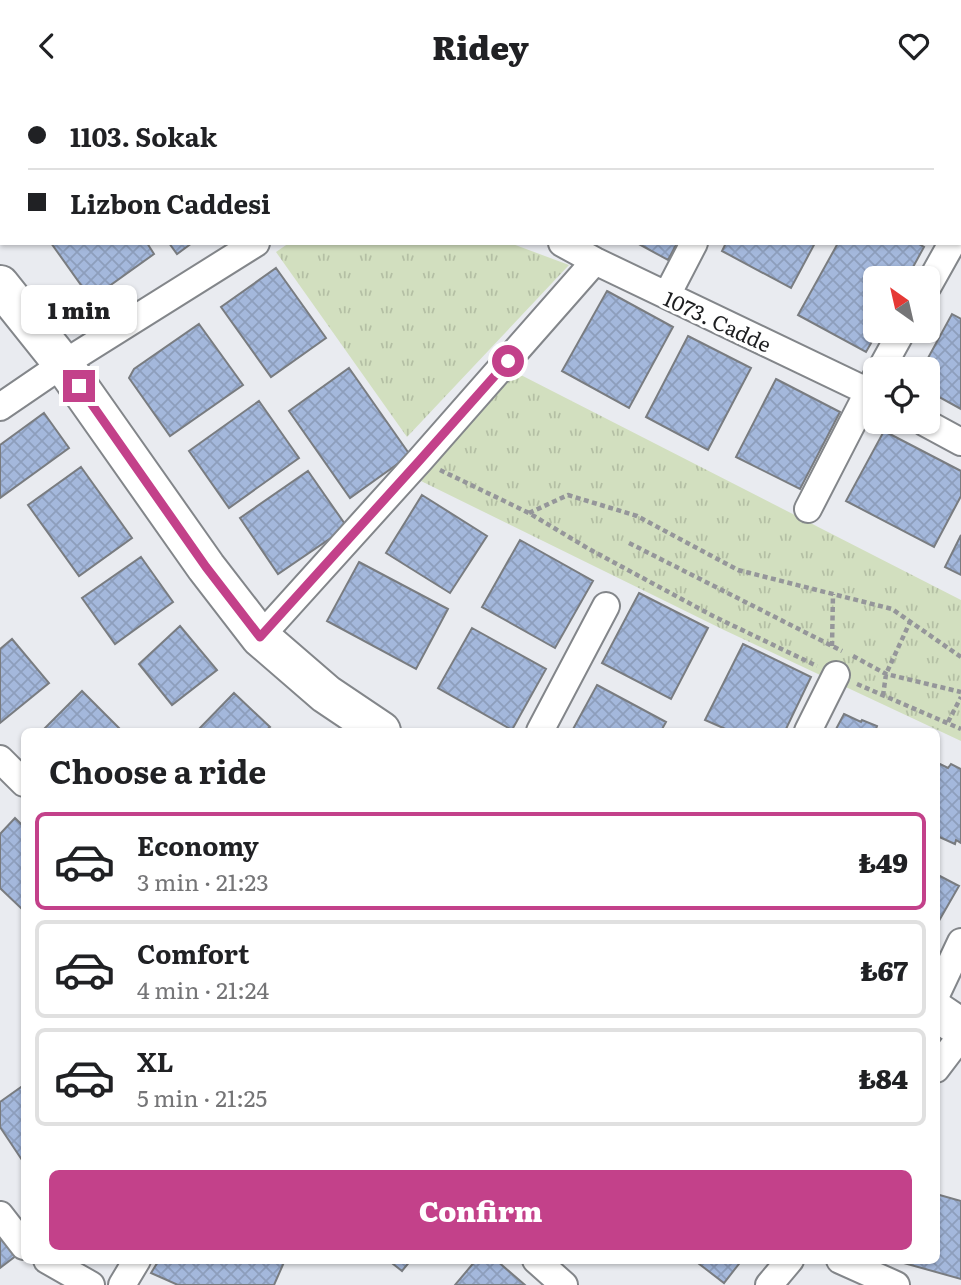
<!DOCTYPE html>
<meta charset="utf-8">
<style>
body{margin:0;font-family:Literata,serif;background:#f6f6f6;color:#202124;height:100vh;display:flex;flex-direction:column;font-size:26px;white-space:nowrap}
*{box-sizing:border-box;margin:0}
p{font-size:23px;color:#757577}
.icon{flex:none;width:38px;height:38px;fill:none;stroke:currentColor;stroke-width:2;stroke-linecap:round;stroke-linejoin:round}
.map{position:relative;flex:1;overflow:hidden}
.panel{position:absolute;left:21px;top:637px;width:919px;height:536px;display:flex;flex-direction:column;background:#fff;border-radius:10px;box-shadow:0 2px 5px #0004}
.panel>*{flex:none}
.banner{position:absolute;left:0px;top:0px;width:962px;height:154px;box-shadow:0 2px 5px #0004;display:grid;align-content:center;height:154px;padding:0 28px;background:#fff}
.needle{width:46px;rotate:326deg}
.fabs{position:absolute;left:863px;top:175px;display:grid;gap:14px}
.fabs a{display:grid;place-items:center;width:77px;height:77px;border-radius:10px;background:#fff;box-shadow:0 2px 5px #0004;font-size:35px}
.end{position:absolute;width:32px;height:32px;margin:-16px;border:9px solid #c3418a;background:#fff;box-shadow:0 0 0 4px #fff}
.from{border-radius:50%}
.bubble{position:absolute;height:49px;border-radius:10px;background:#fff;box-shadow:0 2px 5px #0004;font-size:23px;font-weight:800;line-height:49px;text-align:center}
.banner b{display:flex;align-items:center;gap:24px;height:66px;font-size:26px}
.banner b+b{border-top:2px solid #e0e0e0}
.banner i{width:18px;height:18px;background:#202124}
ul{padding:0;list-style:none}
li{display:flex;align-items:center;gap:21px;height:98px;margin:0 14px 10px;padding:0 14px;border:4px solid #e0e0e0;border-radius:10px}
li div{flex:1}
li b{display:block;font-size:26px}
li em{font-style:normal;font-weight:800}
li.current{border-color:#c3418a}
li>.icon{width:63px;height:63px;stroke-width:1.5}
h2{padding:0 28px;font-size:32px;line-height:84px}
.action{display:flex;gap:14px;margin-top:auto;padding:14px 28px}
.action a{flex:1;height:80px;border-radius:10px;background:#c3418a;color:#fff;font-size:28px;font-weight:800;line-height:80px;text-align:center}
header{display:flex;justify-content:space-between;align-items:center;height:91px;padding:0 28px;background:#fff;font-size:32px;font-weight:800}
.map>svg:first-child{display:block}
</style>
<header><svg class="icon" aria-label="back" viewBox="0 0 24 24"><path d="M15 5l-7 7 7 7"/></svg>Ridey<svg class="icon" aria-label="heart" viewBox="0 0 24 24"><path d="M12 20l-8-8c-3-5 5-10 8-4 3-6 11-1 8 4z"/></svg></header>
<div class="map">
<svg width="961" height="1194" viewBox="0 0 961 1194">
<defs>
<pattern id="park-tufts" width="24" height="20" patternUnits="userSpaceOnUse" patternTransform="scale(1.75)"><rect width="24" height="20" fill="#d2dfbf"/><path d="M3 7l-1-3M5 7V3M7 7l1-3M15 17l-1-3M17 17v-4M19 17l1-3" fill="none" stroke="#b4bfa4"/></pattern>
<pattern id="building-cross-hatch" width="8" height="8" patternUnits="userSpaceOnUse" patternTransform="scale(1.75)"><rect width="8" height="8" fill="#a4b8dc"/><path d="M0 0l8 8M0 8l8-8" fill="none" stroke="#8d9ebc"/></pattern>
</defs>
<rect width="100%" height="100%" fill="#e9ebf0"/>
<path fill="url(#park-tufts)" d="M289,152h221l59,22 -162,172 -131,-185z
M515,281l446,228v141l-237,-111 -303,-149z"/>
<path fill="url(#building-cross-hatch)" stroke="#797c80" stroke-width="2" d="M498,0h75l-1,2h-75z
M666,0h90l-1,2h-90z
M801,0h87l-1,2h-87z
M51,152h96l7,11 -63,45z
M169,152h23l-15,11z
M637,152h40l-9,17z
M726,152h89l-24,45 -69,-37z
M838,152h79l7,4 -17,31h-32v53h3l-12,21 -68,-37z
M276,177l50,70 -55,39 -50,-70z
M607,200l66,36 -44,81 -67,-37z
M952,223l9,5v90l-33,-18v-22h-6z
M199,233l44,61 -73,51 -41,-58 5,-9z
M688,245l63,32 -43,82 -62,-33z
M349,277l61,87 -60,43 -61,-87z
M776,288l64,33 -40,77 -64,-32z
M259,310l40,57 -70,50 -40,-57z
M44,322l25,35 -69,50v-53z
M884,340l77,40v25l-27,51 -88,-46z
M81,376l51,71 -53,38 -51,-71z
M308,380l39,56 -69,47 -38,-56z
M422,404l65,41 -37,57 -64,-40z
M961,444v40l-16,-8z
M520,449l73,41 -38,67 -73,-41z
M141,466l32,45 -58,42 -33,-46z
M359,471l89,47 -32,60 -89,-48z
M639,502l69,35 -37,71 -69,-36z
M180,535l37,44 -45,35 -33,-41z
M472,537l74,41 -34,61 -74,-42z
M12,548l37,44 -49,40v-74z
M743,553l68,33 -26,54h-55l-25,-11z
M597,594l69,37 -5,9h-89z
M82,600l40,40h-80z
M234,602l36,34 -5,4h-68z
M844,623l17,8 1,-2 15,6 -1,3 5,2h-46z
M936,671l12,6 3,-4 10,5v74l-5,-3 -1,4 -18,-8 2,-4 -3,-1z
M15,727l9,9v84l-24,-23v-54z
M936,783l23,12 -23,40z
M24,994v78l-24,-36v-25z
M936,1103l25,7v78l-68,-19h43z
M0,1141l17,23 -17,13z
M159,1169h126l-11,25h-96l-27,-12z
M388,1169h23l-9,11z
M476,1169h20l29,25h-70z
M694,1169h48l-18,23z"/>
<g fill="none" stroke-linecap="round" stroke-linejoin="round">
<g stroke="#83868a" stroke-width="30">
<path id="minor" d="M158,0l1,2
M402,0l1,2
M25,2l2,-2
M450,2l1,-2
M773,2l1,-2
M0,20l2,-1
M562,152l33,18 280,134
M928,195l24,-43
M667,204l27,-52
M881,278l21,-38
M0,316l63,-43 193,-121
M924,331l37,20
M808,418l67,-130
M260,546l160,-177 175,-199
M540,640l66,-125
M808,640l28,-56
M0,668l24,24
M936,904l25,-53
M936,978l25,-33
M0,1124l24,31
M47,1169l44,25
M536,1169l28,25
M840,1169l56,25
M122,1194l15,-25
M769,1194l21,-25"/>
</g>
<g stroke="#83868a" stroke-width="42">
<path id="secondary" d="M0,194l63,79 143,203 54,70 66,57 55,37
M936,920l25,17"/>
</g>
<path stroke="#95969a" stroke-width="4.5" stroke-dasharray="5 3.5" stroke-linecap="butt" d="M440,379l89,43 60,36 124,67 104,50
M529,422l39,-18 69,21 101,54 154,39 69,48
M629,452l213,108
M832,555l1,-52
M853,565l33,18 75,18
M857,593l104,45
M883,605l3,-22 24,-52
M948,631l13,-25"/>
<use href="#minor" stroke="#fff" stroke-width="26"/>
<use href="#secondary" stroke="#fff" stroke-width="38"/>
</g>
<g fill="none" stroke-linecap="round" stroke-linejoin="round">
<path stroke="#c3418a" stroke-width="9" d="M79,295l127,181 54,70 160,-177 88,-99"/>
</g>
<g text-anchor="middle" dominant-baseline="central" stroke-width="7" stroke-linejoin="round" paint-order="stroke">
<g font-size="21" fill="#1d1e20" stroke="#fff">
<text transform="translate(718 229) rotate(25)">1073. Cadde</text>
</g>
</g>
</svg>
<div class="fabs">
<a><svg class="needle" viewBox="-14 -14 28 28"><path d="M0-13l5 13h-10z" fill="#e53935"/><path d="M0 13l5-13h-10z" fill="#757577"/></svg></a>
<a><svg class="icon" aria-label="locate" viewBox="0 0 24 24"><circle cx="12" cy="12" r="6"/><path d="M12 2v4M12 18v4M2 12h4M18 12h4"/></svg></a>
</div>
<i class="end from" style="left:508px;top:270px"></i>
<i class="end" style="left:79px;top:295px"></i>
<div class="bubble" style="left:21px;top:194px;width:116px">1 min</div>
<div class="banner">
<b><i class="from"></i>1103. Sokak</b>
<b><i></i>Lizbon Caddesi</b>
</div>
<section class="panel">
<h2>Choose a ride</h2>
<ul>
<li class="current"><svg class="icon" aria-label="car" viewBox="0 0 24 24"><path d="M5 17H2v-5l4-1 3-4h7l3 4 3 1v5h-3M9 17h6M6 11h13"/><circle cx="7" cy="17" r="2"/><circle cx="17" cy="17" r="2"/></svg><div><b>Economy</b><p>3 min · 21:23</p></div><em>₺49</em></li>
<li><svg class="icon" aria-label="car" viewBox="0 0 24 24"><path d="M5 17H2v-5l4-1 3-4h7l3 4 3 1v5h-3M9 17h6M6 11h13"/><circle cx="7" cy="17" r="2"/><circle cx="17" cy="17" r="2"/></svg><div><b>Comfort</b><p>4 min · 21:24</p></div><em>₺67</em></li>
<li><svg class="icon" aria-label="car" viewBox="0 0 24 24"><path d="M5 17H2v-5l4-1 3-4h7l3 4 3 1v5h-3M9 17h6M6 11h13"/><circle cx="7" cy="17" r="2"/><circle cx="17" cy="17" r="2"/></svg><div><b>XL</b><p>5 min · 21:25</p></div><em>₺84</em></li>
</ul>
<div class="action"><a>Confirm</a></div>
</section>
</div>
